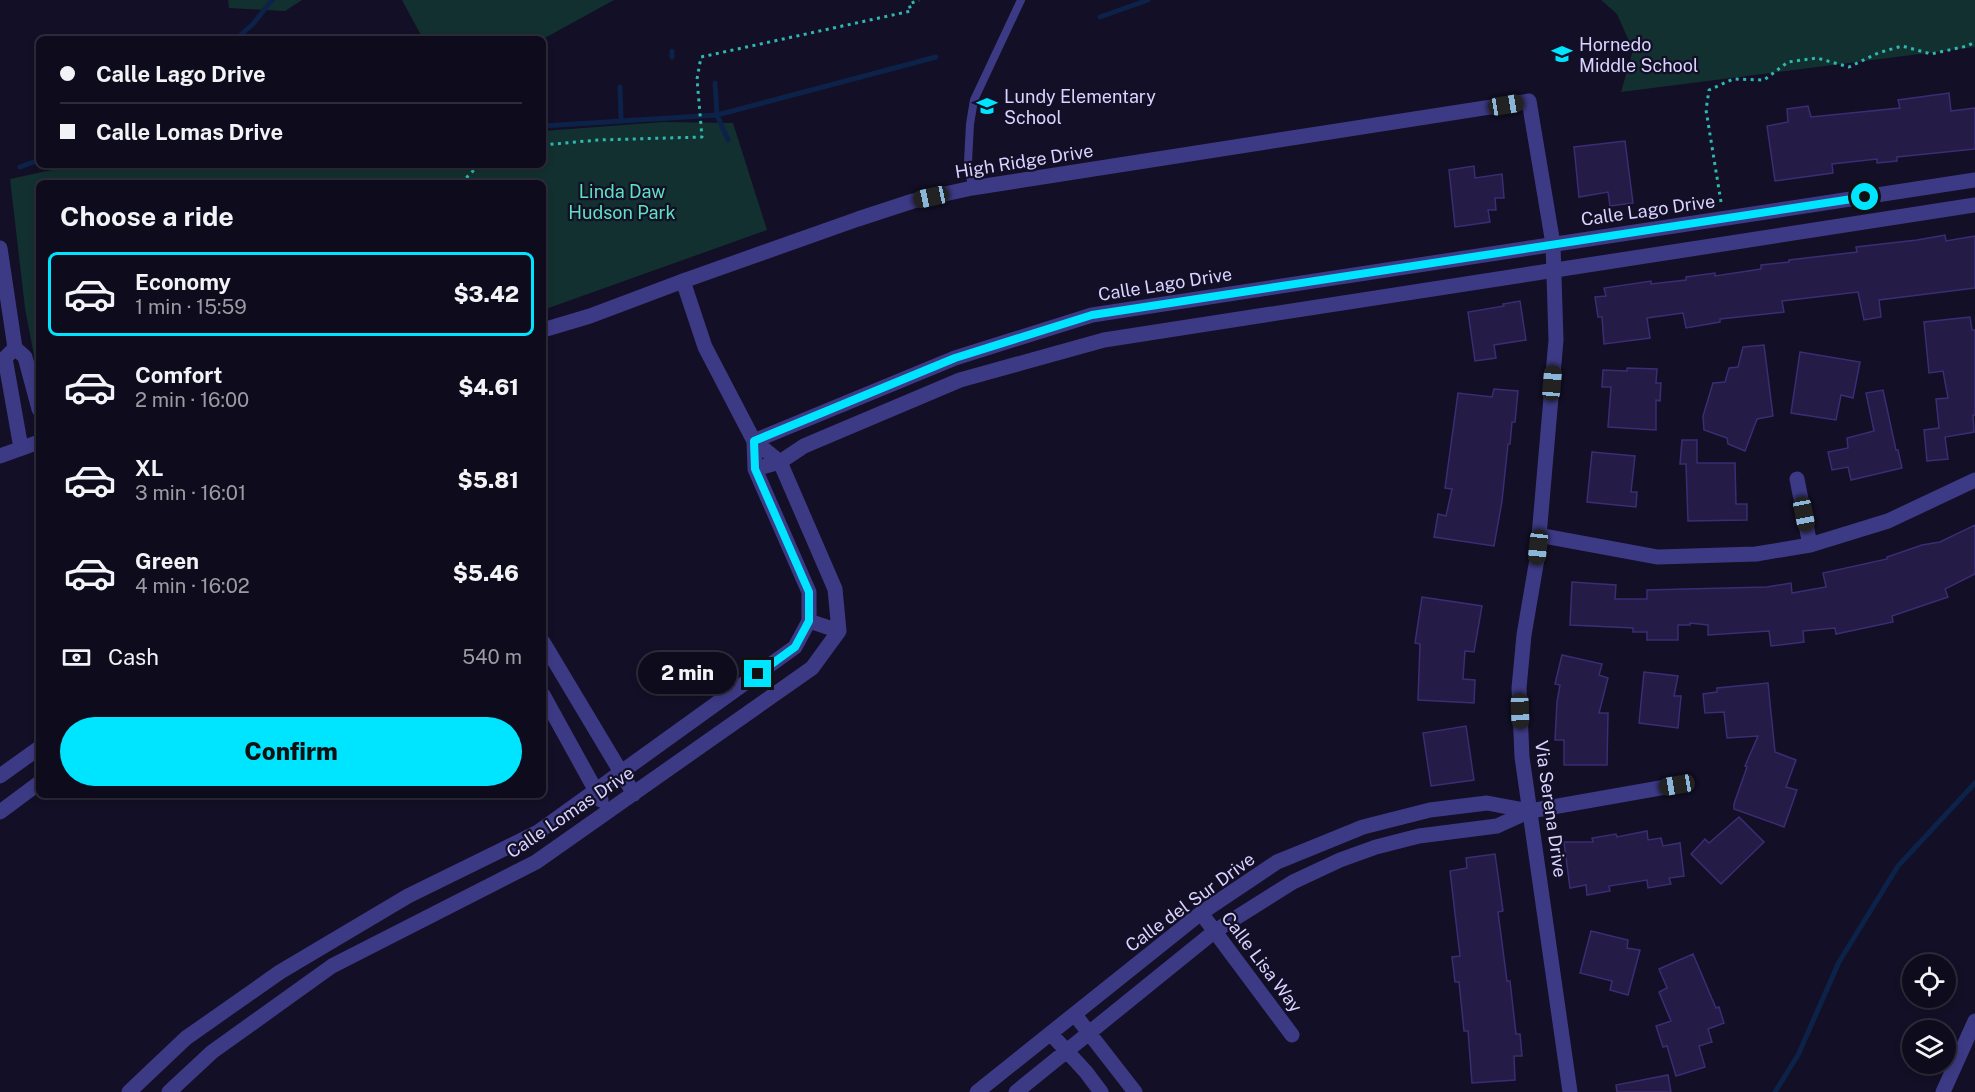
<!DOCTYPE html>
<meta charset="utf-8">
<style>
body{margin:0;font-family:"Public Sans",sans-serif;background:#171425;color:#f1f3f6;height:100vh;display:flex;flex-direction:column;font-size:22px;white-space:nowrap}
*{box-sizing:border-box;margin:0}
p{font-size:20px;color:#9b9ba3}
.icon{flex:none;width:33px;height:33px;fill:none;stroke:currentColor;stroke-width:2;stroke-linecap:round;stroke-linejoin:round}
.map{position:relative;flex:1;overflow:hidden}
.details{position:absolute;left:36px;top:180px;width:510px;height:618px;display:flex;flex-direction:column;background:#0e0b1c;border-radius:9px;box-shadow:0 3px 9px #0003,0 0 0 2px #2e2b3b}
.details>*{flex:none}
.top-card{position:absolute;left:36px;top:36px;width:510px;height:132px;border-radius:9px;box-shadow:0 3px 9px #0003,0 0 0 2px #2e2b3b;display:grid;align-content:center;height:132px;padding:0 24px;background:#0e0b1c}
.tools{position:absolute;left:1902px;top:954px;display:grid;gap:12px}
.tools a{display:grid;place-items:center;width:54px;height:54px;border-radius:50%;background:#0e0b1c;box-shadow:0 3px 9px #0003,0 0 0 2px #2e2b3b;font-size:30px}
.end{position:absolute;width:27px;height:27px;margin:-14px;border:8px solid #00e5ff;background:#111;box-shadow:0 0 0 3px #111}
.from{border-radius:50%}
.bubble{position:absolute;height:42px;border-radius:21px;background:#0e0b1c;box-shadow:0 3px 9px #0003,0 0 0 2px #2e2b3b;font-size:20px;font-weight:800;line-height:42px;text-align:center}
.car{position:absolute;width:18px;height:36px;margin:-18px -9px;border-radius:8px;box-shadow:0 0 4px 2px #0007;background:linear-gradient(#222 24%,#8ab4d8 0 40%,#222 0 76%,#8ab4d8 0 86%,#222 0)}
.top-card b{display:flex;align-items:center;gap:21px;height:57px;font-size:22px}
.top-card b+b{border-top:2px solid #2e2b3b}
.top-card i{width:15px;height:15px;background:#f1f3f6}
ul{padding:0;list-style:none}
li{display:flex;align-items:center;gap:18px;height:84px;margin:0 12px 9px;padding:0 12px;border:3px solid transparent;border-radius:9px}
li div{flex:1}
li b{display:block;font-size:22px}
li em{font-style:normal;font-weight:800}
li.current{border-color:#00e5ff}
li>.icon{width:54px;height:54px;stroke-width:1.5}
h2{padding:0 24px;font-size:27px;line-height:72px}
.pay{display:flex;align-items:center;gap:15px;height:66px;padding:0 24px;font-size:22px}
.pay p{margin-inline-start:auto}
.button{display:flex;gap:12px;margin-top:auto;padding:12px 24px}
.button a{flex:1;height:69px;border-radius:36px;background:#00e5ff;color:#111;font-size:24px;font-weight:800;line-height:69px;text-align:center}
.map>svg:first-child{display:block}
</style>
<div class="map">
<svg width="1975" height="1092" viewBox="0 0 1975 1092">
<rect width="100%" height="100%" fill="#130f26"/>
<path fill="#12302f" d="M228,0h74l-17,11 -56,-3z
M402,0h212l-71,39h-120z
M1601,0h374v47l-354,45 12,-42 -16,-36z
M663,122l70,1 34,107 -224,80v-127h-504v199l-14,-74 -15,-129 46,-10 8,-4h479v-34z"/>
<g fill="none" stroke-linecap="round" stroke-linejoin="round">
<path stroke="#0c2248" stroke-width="5" d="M1100,17l48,-17
M236,39l17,-15 19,-24
M672,51v6
M715,83l2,32 11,25
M620,87l1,33
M543,126l174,-11 219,-58
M20,167l19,-7
M1775,1092l23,-37 41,-93 59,-96 77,-83"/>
</g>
<path fill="#241b47" stroke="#3b2d73" stroke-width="1.5" d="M1949,93l2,18 24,-3v41l-78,8v4l-20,2v-4l-45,5 1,9 -58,8 -8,-55 21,-4 -1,-13 21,-3 3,11 89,-9 -2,-8z
M1625,141l8,62 -23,3 -2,-14 -29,5 -5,-50z
M1474,166l1,12 27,-4 2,24h-9l1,12h-8l2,12 -35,5 -6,-57z
M1945,235l1,6 29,-5v52l-96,12 2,17 -17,3 -6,-28 -76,9 2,11 -64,7v3l-34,6 -3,-15 -36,5 3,20 -46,6 -2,-27h-4l-3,-20 11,-1 -2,-8 47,-7v3l35,-4v-3l29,-4v3l46,-7v-4l28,-3v-2l68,-8 -1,-5 61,-7z
M1520,301l6,39 -32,5 2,13 -21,3 -7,-49 36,-6 -1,-2z
M1970,317l2,13h3v85h-2l1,17 -29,5 3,22 -21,2 -3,-31 15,-2 -3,-29 12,-1 -5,-27 -14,2 -5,-51z
M1764,345l9,71 -16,3 -12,32 -17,-7 -1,-6 -23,-8 -1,-14 10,-33 12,-1 4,-14 9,-1 5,-20z
M1800,352l60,10 -7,36 -12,-3 -5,25 -45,-7z
M1627,368l30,1 -1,14h5l-1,18 -4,-1v30l-48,-3 3,-40h-9l1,-17 24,1z
M1494,389l24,2 -3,31h-3l-2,22h-2l-6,57 -8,45 -60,-9 4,-23 8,2 6,-27 -7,-1 13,-95 34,4z
M1883,390l13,60h2l4,18 -51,12 -3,-13 -16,3 -4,-18 20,-4 -1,-10 27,-7 -8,-38z
M1682,440h15v23h38l1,41h11v16l-59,1 -2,-57h-6z
M1592,452l43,4 -4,36h6l-1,15 -49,-5z
M1975,525v49l-30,15 3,8 -56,19 1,6 -57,12 -1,-6 -32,3 1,11 -33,4 -2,-15 -61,4v-10l-18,-2v2h-12v15h-31v-8h-14v-4l-63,-3 2,-43 44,3 -1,14h32v-9l120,-3 24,-4 1,10 34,-6 -3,-14 64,-14v-2l35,-12 18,-3z
M1422,597l60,9 -8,46 -9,-1 -2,28 12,1 -1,23 -56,-3 2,-56 -5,-1z
M1562,655l40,9 -3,11 9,3 -9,35h9l-1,52h-43v-25h-9l2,-38 3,-17 -5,-1z
M1644,672l34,4 -4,20h7l-3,32 -39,-5z
M1768,683l7,69 21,8 -10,27 11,3 -13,37 -50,-18v-5l13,-37 -2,-1 13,-30 -31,2 -3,-26 -19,1 -2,-19 14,-2v-4z
M1466,726l8,54 -43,6 -8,-53z
M1739,817l25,25 -43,42 -30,-30 14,-15 4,4z
M1647,831l1,9 13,-2 2,8 17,-3 4,33 -15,2 2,6 -23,4 -1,-8 -38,6 1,5 -23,4 -1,-10 -16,3 -6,-46h29l-1,-4 24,-4 1,3z
M1495,854l8,57 -5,1 9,69h3l6,53h4l2,22h-8l1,24 -43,3 -4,-52h-4l-5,-49h-4l-3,-25 8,-1 -10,-85 17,-3 -1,-10z
M1591,931l37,9 -1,8 13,2 -12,45 -18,-5 2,-9 -32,-8z
M1693,954l23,54 3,-1 5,16 -16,6 4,13 -13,4 6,21 -29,9 -9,-30 -4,1 -7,-21 15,-5 -12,-29 8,-4 -8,-19z
M1668,1075l3,17h-54l-1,-7z"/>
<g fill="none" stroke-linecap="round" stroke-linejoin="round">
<path stroke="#2fb8b0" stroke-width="3" stroke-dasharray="3 4.5" stroke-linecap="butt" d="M543,145l55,-5 104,-3 -5,-58 4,-22 210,-46 -2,-7 10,-4
M461,183l18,-18
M1721,202l-15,-92 3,-20 24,-11 31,1 24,-18 29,-4 32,9 29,-14 24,-7 29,8 36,-8 8,-4"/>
<path stroke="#3d3a85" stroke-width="8" d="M972,188l-4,-26 2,-38 4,-24 47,-100"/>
<path stroke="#3d3a85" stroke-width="15" d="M754,441l201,-83 137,-43 883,-135
M755,469l25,-7 24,-16 156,-66 144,-40 871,-135
M1797,479l13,66
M1539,535l119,22 98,-3 54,-9 78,-24 87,-41
M809,621l30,10
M543,642l91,152
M543,695l58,105
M0,776l39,-28
M0,812l39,-29
M1201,913l91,122
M1075,1015l60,77
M1051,1034l35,38 15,20
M129,1092l57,-54 94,-66 128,-76 130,-64 257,-185 14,-26v-29l-54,-123 -1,-28 -49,-94 -22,-66
M169,1092l43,-40 120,-86 204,-104 276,-194 27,-37 -4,-42 -55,-127 -26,-21
M977,1092l224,-179 76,-51 86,-35 67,-17 57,-7 43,8
M1016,1092l199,-161 78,-49 47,-22 36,-13 43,-11 78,-10 33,-15 147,-26
M1943,1092l32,-71"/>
<path stroke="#3d3a85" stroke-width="15" d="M0,248l15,100 10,9 14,52
M543,330l47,-14 93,-35 175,-62 55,-18 59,-13 557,-87 24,143 3,96 -19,219 -13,76 -5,53 3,69 48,335
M15,348l-10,10 16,90
M0,456l39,-14"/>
</g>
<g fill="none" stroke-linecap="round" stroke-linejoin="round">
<path stroke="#00e5ff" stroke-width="8" d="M758,674l37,-27 14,-26v-29l-54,-123 -1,-28 201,-83 137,-43 773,-118"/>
</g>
<defs>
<g id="school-bare" transform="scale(1.62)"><path d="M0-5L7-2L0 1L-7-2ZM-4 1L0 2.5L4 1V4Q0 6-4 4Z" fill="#00e5ff" stroke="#130f26" stroke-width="2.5" paint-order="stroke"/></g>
</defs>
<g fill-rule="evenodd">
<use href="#school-bare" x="1562" y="54"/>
<use href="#school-bare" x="987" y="106"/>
</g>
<g text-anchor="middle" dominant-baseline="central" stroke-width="4.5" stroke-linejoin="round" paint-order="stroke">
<g font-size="18" fill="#d9d4ff" stroke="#130f26" text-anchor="start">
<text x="1579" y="44">Hornedo<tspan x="1579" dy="21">Middle School</tspan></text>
<text x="1004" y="96">Lundy Elementary<tspan x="1004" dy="21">School</tspan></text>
</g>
<g font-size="18" fill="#d9d4ff" stroke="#130f26">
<text transform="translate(1024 161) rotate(-9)">High Ridge Drive</text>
<text transform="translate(1648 210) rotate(-8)">Calle Lago Drive</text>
<text transform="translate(1165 284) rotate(-9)">Calle Lago Drive</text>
<text transform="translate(1551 809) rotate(82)">Via Serena Drive</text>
<text transform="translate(570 812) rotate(-34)">Calle Lomas Drive</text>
<text transform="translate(1190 902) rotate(-36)">Calle del Sur Drive</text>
<text transform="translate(1262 962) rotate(53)">Calle Lisa Way</text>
</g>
<g font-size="18" fill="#5fe0c0" stroke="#130f26">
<text x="622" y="191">Linda Daw<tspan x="622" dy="21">Hudson Park</tspan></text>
</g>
</g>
</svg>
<div class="tools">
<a><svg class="icon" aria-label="locate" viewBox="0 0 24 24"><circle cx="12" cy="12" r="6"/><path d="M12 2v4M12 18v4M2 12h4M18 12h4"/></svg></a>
<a><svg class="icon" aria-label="layers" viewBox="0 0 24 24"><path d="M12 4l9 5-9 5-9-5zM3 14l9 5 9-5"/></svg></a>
</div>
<i class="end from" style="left:1865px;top:197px"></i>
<i class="end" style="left:758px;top:674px"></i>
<div class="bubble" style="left:638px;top:652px;width:99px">2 min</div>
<i class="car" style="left:1506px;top:105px;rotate:81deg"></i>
<i class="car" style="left:931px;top:197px;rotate:258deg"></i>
<i class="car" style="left:1552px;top:383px;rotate:5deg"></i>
<i class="car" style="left:1804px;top:514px;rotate:169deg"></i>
<i class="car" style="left:1538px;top:547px;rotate:186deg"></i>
<i class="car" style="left:1520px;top:711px;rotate:178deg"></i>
<i class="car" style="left:1677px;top:785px;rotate:260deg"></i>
<div class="top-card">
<b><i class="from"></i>Calle Lago Drive</b>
<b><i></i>Calle Lomas Drive</b>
</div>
<section class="details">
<h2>Choose a ride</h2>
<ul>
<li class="current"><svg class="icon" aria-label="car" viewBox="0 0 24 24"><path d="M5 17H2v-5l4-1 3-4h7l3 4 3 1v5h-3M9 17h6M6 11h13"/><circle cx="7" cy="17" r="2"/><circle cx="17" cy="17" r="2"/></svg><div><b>Economy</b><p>1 min · 15:59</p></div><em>$3.42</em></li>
<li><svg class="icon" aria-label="car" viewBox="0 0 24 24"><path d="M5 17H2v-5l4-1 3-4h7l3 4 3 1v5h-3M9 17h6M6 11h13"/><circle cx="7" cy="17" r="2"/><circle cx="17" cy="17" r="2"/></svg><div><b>Comfort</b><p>2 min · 16:00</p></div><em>$4.61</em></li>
<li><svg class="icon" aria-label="car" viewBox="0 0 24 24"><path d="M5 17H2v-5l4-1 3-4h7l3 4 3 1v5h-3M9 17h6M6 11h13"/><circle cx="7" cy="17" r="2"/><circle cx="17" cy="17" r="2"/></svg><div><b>XL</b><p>3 min · 16:01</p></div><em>$5.81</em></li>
<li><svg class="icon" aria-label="car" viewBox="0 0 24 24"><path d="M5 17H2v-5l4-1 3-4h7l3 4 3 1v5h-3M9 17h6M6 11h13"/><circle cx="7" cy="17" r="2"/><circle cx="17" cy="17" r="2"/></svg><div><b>Green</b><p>4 min · 16:02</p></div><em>$5.46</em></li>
</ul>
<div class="pay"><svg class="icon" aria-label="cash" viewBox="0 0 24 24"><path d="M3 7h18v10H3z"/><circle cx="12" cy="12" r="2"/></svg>Cash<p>540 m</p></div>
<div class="button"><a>Confirm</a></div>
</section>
</div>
